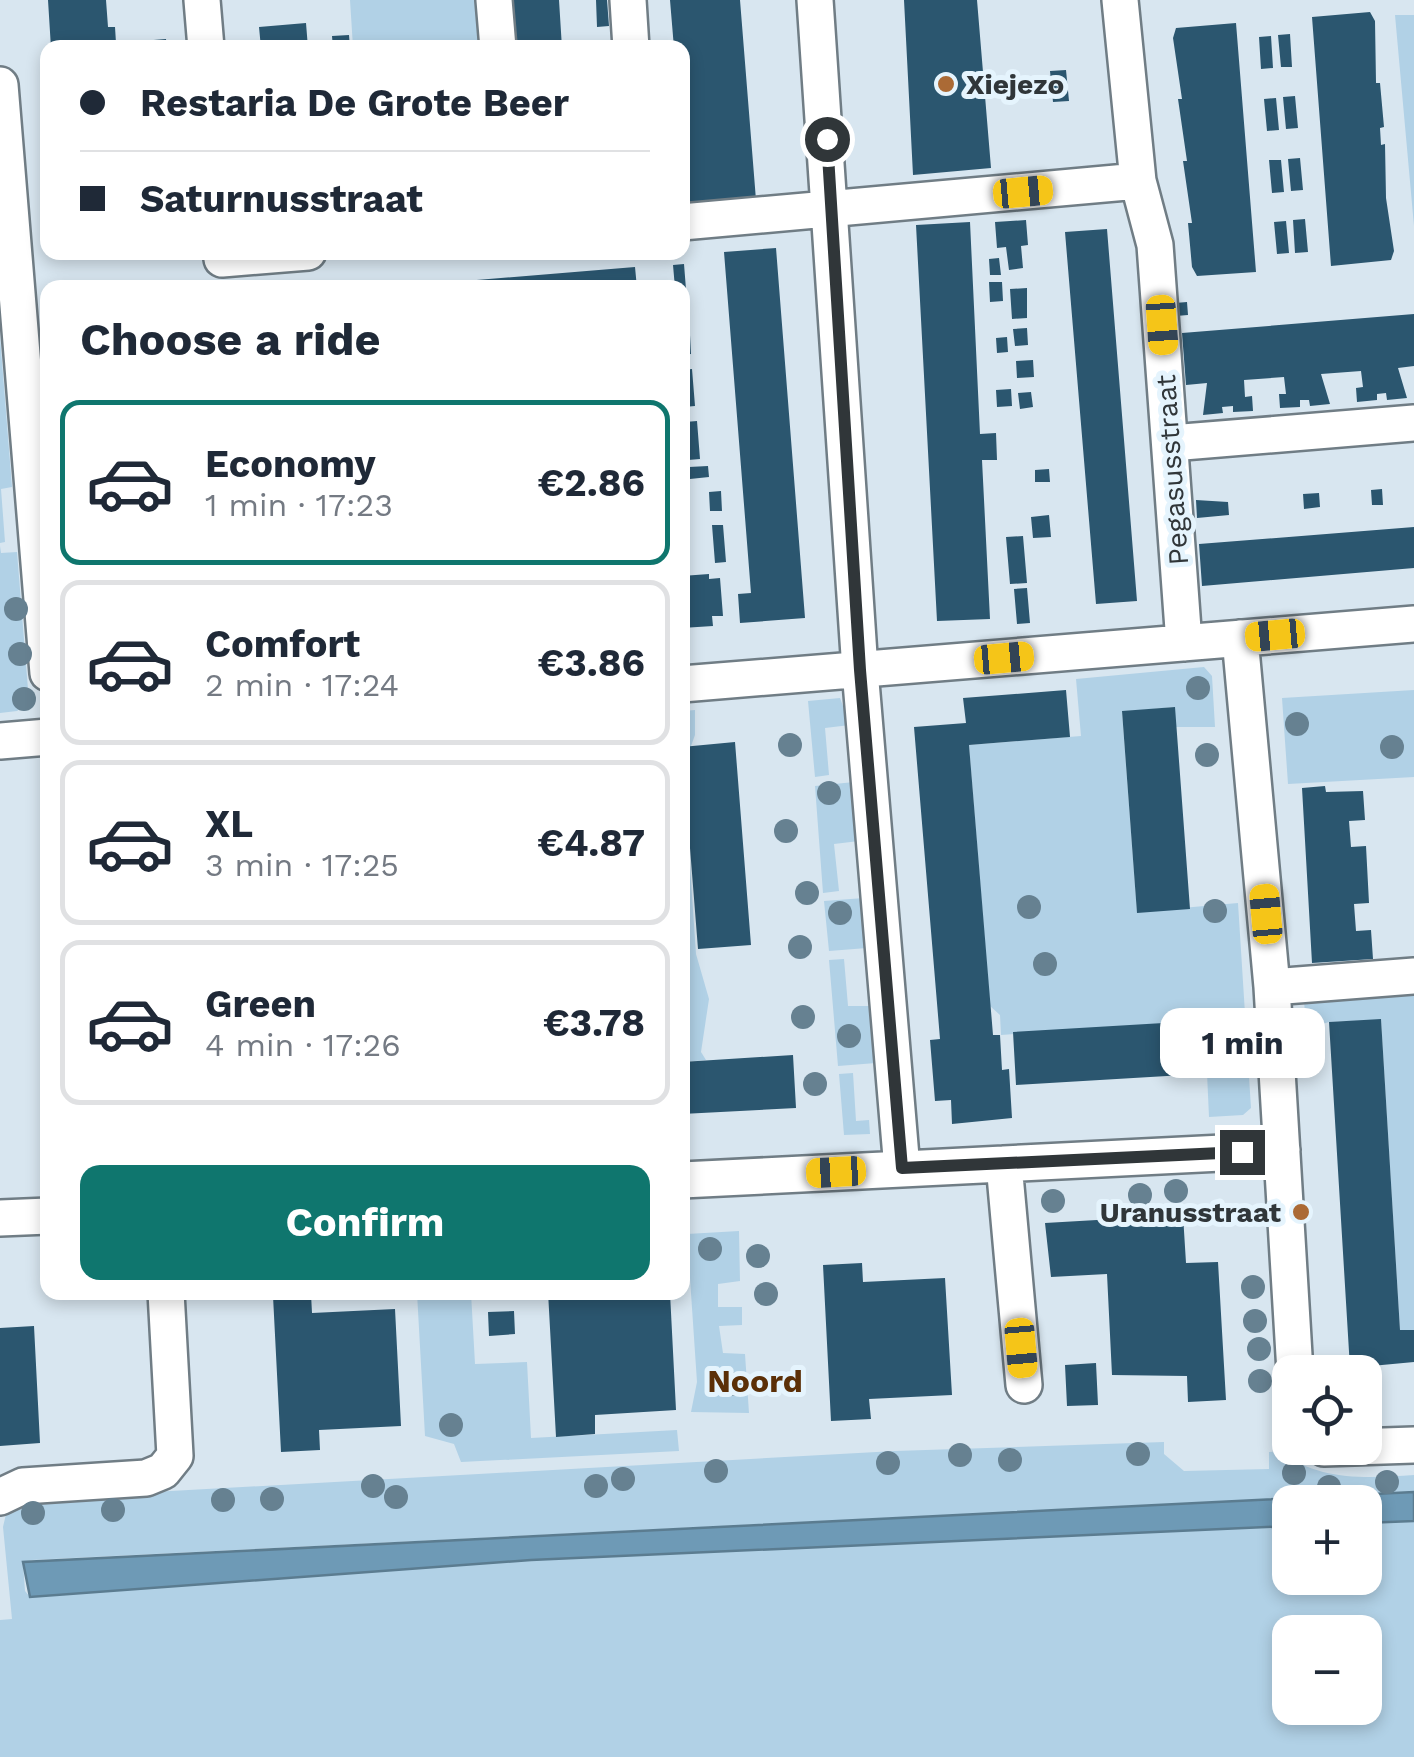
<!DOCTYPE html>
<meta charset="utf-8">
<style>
body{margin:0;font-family:"Work Sans",sans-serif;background:#f6f6f7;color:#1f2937;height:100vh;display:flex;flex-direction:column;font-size:38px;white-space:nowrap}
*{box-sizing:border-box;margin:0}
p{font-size:32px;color:#747a83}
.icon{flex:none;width:55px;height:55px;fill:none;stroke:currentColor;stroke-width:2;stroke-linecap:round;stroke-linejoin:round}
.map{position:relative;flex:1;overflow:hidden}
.side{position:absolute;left:40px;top:280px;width:650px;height:1020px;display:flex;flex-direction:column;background:#fff;border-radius:20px;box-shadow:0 5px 15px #0003}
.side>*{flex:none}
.banner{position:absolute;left:40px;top:40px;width:650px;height:220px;border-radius:20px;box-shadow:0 5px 15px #0003;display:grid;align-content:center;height:220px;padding:0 40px;background:#fff}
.controls{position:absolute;left:1272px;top:1355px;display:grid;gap:20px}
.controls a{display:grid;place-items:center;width:110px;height:110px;border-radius:20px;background:#fff;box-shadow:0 5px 15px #0003;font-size:50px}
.end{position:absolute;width:45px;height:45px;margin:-22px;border:12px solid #303639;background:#fff;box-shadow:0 0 0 5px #fff}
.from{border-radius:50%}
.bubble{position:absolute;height:70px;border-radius:20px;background:#fff;box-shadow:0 5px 15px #0003;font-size:32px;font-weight:700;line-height:70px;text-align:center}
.car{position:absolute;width:30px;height:60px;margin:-30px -15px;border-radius:12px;box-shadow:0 0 8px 2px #0007;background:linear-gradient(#f5c518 24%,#345 0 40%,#f5c518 0 76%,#345 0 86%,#f5c518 0)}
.banner b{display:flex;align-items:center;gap:35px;height:95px;font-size:38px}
.banner b+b{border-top:2px solid #e0e1e3}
.banner i{width:25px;height:25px;background:#1f2937}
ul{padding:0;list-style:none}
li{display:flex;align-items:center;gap:30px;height:165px;margin:0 20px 15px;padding:0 20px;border:5px solid #e0e1e3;border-radius:20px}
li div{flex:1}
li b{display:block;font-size:38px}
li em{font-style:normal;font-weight:700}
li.current{border-color:#0f766e}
li>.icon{width:90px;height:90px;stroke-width:1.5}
h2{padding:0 40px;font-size:45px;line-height:120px}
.button{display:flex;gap:20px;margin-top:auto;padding:20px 40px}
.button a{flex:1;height:115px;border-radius:20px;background:#0f766e;color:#fff;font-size:40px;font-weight:700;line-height:115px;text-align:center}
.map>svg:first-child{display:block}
</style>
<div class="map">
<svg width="1414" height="1757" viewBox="0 0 1414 1757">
<rect width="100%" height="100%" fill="#d8e6f0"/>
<path fill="#b1d1e6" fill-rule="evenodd" d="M350,0h130l4,47h-131z
M1395,15h19v211z
M0,337l12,150 -11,2 4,53 -5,1z
M0,546l1,7 16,-1 12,150 -12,9 -17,2z
M1204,667l8,9 3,51h-39l-2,-20 -52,5 15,200 101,-9 13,205 -8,7 -34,2 -2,-44 27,-2 -3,-52 -230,16 -1,-20 -10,-9 -21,-261 112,-9 -5,-57z
M1414,690v87l-126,7 -6,-86z
M840,698l10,27 -25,3 4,47 -14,2 -7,-76z
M695,710v25l-4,11 -8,1v-36z
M682,748l14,206 13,45 -8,53 5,8 -23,2z
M854,782l5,59 -25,3 5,47 -16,2 -8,-107z
M864,898l3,50 -38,3 -5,-50z
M844,959l4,47h24l4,57 -38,3 -9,-106z
M1414,992v338h-14l-19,-310 -52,2 -23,7 -2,-29z
M853,1073l3,48 13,-1 1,14 -26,1 -5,-61z
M739,1231l1,50 -22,3v23h24v18l-23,1 4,27 22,1 4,59 -58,-1 6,-30 -10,-148z
M417,1293h54l4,71 52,-2 4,76 146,-8 2,21 -218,11 -7,-18 -29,-8z
M1164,1442v12l20,17 85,-2v-17l13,-1c35,31 88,27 132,24v17l-1382,68 -9,3 2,28 5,6 501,-37 759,-34v52h75v-55l49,-2v236h-1414v-137l12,-1 -9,-92 3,-13 21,-15 868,-48zM1290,1632h75v76h-75z"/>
<path fill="#6e9ab6" stroke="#5b7c90" stroke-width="2.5" d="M1414,1492v29l-49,2v-21h-75v24l-759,34 -501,37 -7,-35z"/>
<path fill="#2b566f" d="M48,0h58l2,27h7l1,16 50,-4 1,9h-116z
M509,0h50l3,48h-49z
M596,0h11l2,26 -12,1z
M670,0h70l16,200 -69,6 -5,-158h-8z
M904,0h73l14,168 -78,7z
M1370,12l5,9 1,62h4l4,44 -4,1 1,17 4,-1 1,54 8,53 -3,9 -60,6 -19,-249z
M306,23l2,25h-47l-2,-21z
M1236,23l20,249 -59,4 -5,-9 -4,-44h4l-9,-62h4l-9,-62h4l-9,-61 3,-10z
M1290,34l2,33h-11l-3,-32z
M349,35l1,13h-17l-1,-12z
M1271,36l2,32 -12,1 -2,-32z
M1066,70l3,31 -16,1 -3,-31z
M1295,96l3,32 -12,1 -3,-32z
M1276,98l3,32 -12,1 -3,-32z
M1300,158l3,32 -12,1 -3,-32z
M1269,160h12l3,32 -12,1z
M1305,219l3,33 -13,1 -2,-33z
M1026,220l2,25 -7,1 2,22 -14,2 -3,-23 -9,1 -2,-26z
M1286,221l3,32 -12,1 -3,-32z
M970,222l10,212 16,-1 1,27h-15l8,159 -53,2 -21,-396z
M1107,229l30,372 -41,3 -31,-372z
M776,248l29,370 -65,5 -2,-29 13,-1 -27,-341z
M999,258l2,17h-11l-1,-16z
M684,264l3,38h-5v-14h-7l-2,-23z
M635,267l2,21h-220l-1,-3z
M989,282h13l1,19 -13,1z
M1027,288v30l-15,1 -2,-30z
M1187,302l1,13 -12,1 -1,-13z
M1414,314v52l-16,2 9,30 -20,2 -1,-7 -9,1v6l-20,2 -1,-14 7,-1 -2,-16 -40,3 9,30 -20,2 -1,-6h-9v7l-20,1 -1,-14h7l-2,-17 -40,3 1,17 7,-1 1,15 -20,1v-6l-11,1 1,6 -20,2 4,-32 -21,2 -4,-52z
M689,316l2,38 -9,1v-38z
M1027,328l1,17 -13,1 -2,-17z
M1007,337l1,15 -11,1 -1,-15z
M1033,360l1,17 -17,1 -1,-17z
M692,369l3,37 -11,1 -2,-37z
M1011,389l1,17 -15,1 -1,-17z
M1031,392l2,15 -13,2 -2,-16z
M697,421l3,38 -12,1 -3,-38z
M708,466l1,11 -19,2 -1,-12z
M1049,469l1,13h-15v-12z
M1382,489l1,16h-11l-1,-15z
M721,491l1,20h-12l-1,-19z
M1319,493l1,14 -16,2 -1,-15z
M1196,500l32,2 1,13 -32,3z
M1049,515l2,22 -18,1 -2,-21z
M712,525h11l3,37 -11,1z
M1414,527v41l-212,18 -3,-42z
M1023,536l4,47 -17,1 -4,-47z
M709,574v5l11,-1 3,38h-11l1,10 -31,2v-52z
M1027,588l3,35 -13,1 -3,-35z
M1066,690l4,47 -101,8 24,290h7l2,35 7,-1 3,49 -60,6 -1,-24 -16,1 -5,-61 10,-1 -26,-312 52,-4 -3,-25z
M1175,707l15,202 -53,4 -15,-202z
M735,742l16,203 -53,4 -16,-202z
M1325,786l1,6 37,-1 2,29 -16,1 2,26 15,-1 3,57 -15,1 2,27 15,-1 2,29 -61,4 -10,-175z
M42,798h6v28h-3z
M1231,1019l3,53 -218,13 -3,-53z
M1381,1019l19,311h14v32l-64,6 -21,-346z
M793,1055l3,53 -114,6v-52z
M1183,1215l3,48 32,-1 8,138 -38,2 -1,-26 -75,-1 -5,-101 -56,3 -6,-54z
M862,1263l1,19 82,-4 7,117 -83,4 2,20 -40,2 -8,-156z
M548,1292h40v6l82,-5 6,117 -81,5v19l-39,3z
M311,1294l1,19 83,-4 6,117 -82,4 1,20 -39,2 -8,-156z
M514,1311l1,23 -26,2 -1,-24z
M34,1326l6,117 -40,3v-118z
M1096,1363l2,42 -31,1 -2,-41z"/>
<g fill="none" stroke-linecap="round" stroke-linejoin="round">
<g stroke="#707d85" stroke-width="40">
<path id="minor" d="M202,0l4,48
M494,0l4,48
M628,0l3,48
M815,0l45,670 42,499
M1120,0l18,181 17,64 29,398
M0,85l48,588
M682,222l456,-41
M222,259l86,-7
M1171,443l243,-20
M1240,638l32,349 23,385
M682,684l732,-60
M0,741l48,-4
M1272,987l142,-11
M1004,1164l20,221
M682,1180l600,-30
M0,1218l48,-2
M1324,1448l90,-3
M0,1497l23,-11 123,-8 17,-7 12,-15 -9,-164"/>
</g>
<use href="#minor" stroke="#fff" stroke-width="35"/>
</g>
<g fill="#668191">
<circle cx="16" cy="609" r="12"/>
<circle cx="20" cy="654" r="12"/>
<circle cx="1198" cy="688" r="12"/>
<circle cx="24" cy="699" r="12"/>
<circle cx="1297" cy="724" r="12"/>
<circle cx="790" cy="745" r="12"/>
<circle cx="1392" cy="747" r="12"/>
<circle cx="1207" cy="755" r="12"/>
<circle cx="829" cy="793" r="12"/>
<circle cx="786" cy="831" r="12"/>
<circle cx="807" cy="893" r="12"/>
<circle cx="1029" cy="907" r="12"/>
<circle cx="1215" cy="911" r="12"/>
<circle cx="840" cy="913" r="12"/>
<circle cx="800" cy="947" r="12"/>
<circle cx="1045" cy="964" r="12"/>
<circle cx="803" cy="1017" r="12"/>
<circle cx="849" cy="1036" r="12"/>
<circle cx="815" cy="1084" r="12"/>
<circle cx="1176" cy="1191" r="12"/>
<circle cx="1140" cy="1195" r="12"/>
<circle cx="1053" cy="1201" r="12"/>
<circle cx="710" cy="1249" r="12"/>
<circle cx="758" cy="1256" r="12"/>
<circle cx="1253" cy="1287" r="12"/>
<circle cx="766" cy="1294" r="12"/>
<circle cx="1255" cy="1321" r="12"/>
<circle cx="1259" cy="1349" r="12"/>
<circle cx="1260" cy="1381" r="12"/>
<circle cx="735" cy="1384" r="12"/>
<circle cx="451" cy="1425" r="12"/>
<circle cx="1138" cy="1454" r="12"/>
<circle cx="960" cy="1455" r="12"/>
<circle cx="1010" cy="1460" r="12"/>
<circle cx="888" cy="1463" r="12"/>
<circle cx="716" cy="1471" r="12"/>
<circle cx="1294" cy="1473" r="12"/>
<circle cx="623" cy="1479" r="12"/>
<circle cx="1387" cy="1482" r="12"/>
<circle cx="373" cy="1486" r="12"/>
<circle cx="596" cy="1486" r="12"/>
<circle cx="1329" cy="1487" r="12"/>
<circle cx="396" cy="1497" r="12"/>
<circle cx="272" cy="1499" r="12"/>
<circle cx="223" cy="1500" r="12"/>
<circle cx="113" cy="1510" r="12"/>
<circle cx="33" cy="1513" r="12"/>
</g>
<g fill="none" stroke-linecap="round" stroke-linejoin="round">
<path stroke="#303639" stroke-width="12" d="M827,139l33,531 42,498 340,-16"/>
</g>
<g fill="#ab6a35" stroke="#e5f4fd" stroke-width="4">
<circle cx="946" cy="84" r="10"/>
<circle cx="1301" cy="1212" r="10"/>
</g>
<g text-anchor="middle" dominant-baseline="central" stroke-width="10" stroke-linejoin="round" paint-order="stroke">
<g font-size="28" font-weight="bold" fill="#303639" stroke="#e5f4fd" text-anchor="start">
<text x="966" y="84">Xiejezo</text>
<text x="1281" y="1212" text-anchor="end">Uranusstraat</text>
</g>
<g font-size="28" fill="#303639" stroke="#e5f4fd">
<text transform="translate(1172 470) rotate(-94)">Pegasusstraat</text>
</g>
<g font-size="32" font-weight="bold" fill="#5b2f07" stroke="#e5f4fd">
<text x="755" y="1381">Noord</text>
</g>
</g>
</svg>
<div class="controls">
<a><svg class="icon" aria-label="locate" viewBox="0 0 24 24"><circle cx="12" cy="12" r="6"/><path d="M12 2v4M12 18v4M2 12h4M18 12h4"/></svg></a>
<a>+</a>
<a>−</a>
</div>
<i class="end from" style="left:827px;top:139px"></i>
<i class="end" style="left:1242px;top:1152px"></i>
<div class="bubble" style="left:1160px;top:1008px;width:165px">1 min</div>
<i class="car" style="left:1023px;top:192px;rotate:85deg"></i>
<i class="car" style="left:1162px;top:325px;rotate:176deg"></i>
<i class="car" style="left:1275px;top:635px;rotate:265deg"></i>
<i class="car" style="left:1004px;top:658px;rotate:85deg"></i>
<i class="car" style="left:1266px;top:914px;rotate:355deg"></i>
<i class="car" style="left:836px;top:1172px;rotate:267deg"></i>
<i class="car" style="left:1021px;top:1348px;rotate:175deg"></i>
<div class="banner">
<b><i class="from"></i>Restaria De Grote Beer</b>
<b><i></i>Saturnusstraat</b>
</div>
<section class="side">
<h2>Choose a ride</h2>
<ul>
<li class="current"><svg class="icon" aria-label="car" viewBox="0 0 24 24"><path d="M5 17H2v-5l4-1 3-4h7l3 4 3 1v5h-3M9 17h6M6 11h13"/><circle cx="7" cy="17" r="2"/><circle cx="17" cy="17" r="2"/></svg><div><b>Economy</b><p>1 min · 17:23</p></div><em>€2.86</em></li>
<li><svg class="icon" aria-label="car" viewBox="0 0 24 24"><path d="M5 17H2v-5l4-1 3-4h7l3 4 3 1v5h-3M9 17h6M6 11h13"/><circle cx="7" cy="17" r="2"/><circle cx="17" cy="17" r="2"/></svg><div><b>Comfort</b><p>2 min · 17:24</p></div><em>€3.86</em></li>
<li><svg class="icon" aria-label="car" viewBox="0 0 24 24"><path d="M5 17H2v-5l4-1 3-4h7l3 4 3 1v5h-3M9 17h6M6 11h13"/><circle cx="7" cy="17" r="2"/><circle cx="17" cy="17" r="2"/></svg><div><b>XL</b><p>3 min · 17:25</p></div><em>€4.87</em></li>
<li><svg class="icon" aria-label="car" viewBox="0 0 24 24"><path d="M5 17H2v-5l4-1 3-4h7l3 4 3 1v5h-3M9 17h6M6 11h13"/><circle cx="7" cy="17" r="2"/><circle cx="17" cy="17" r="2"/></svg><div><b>Green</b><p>4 min · 17:26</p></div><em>€3.78</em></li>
</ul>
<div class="button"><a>Confirm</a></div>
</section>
</div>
